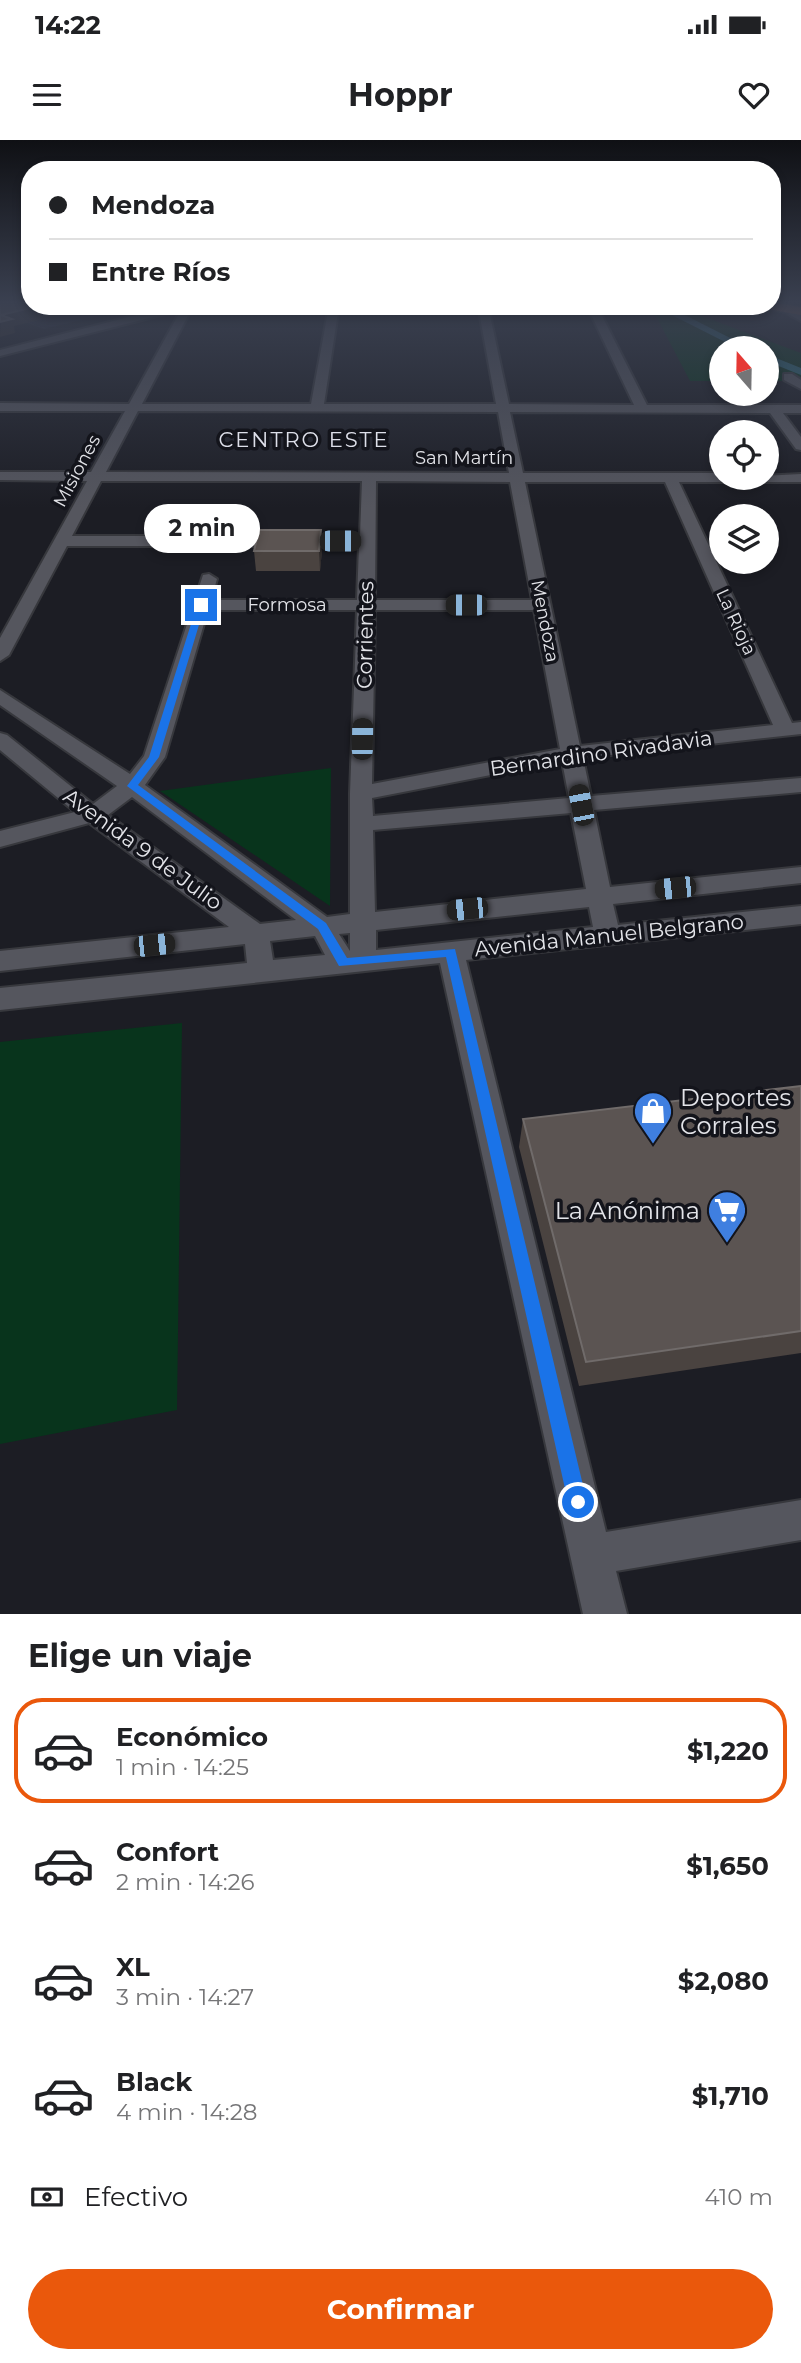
<!DOCTYPE html>
<html lang="es">
<meta charset="utf-8">
<style>
body{margin:0;font-family:Montserrat,sans-serif;background:#f2f2f2;color:#202124;height:100vh;display:flex;flex-direction:column;font-size:26px;white-space:nowrap}
*{box-sizing:border-box;margin:0}
p{font-size:23px;color:#757577}
.icon{flex:none;width:38px;height:38px;fill:none;stroke:currentColor;stroke-width:2;stroke-linecap:round;stroke-linejoin:round}
.map{position:relative;height:1474px;overflow:hidden}
.details{display:flex;flex-direction:column;background:#fff;flex:1}
.details>*{flex:none}
.hud{position:absolute;left:21px;top:21px;width:760px;height:154px;border-radius:28px;box-shadow:0 4px 10px #0003;display:grid;align-content:center;height:154px;padding:0 28px;background:#fff}
.needle{width:46px;rotate:340deg}
.controls{position:absolute;left:709px;top:196px;display:grid;gap:14px}
.controls a{display:grid;place-items:center;width:70px;height:70px;border-radius:50%;background:#fff;box-shadow:0 4px 10px #0003;font-size:35px}
.end{position:absolute;width:32px;height:32px;margin:-16px;border:9px solid #1a73e8;background:#fff;box-shadow:0 0 0 4px #fff}
.from{border-radius:50%}
.bubble{position:absolute;height:49px;border-radius:24px;background:#fff;box-shadow:0 4px 10px #0003;font-size:23px;font-weight:700;line-height:49px;text-align:center}
.car{position:absolute;width:21px;height:42px;margin:-21px -10px;border-radius:9px;box-shadow:0 0 5px 2px #0007;background:linear-gradient(#222 24%,#8ab4d8 0 40%,#222 0 76%,#8ab4d8 0 86%,#222 0)}
.hud b{display:flex;align-items:center;gap:24px;height:66px;font-size:26px}
.hud b+b{border-top:2px solid #e0e0e0}
.hud i{width:18px;height:18px;background:#202124}
ul{padding:0;list-style:none}
li{display:flex;align-items:center;gap:21px;height:105px;margin:0 14px 10px;padding:0 14px;border:4px solid transparent;border-radius:28px}
li div{flex:1}
li b{display:block;font-size:26px}
li em{font-style:normal;font-weight:700}
li.active{border-color:#ea580c}
li>.icon{width:63px;height:63px;stroke-width:1.5}
h2{padding:0 28px;font-size:32px;line-height:84px}
.pay{display:flex;align-items:center;gap:18px;height:77px;padding:0 28px;font-size:26px}
.pay p{margin-inline-start:auto}
.primary-button{display:flex;gap:14px;margin-top:auto;padding:14px 28px}
.primary-button a{flex:1;height:80px;border-radius:42px;background:#ea580c;color:#fff;font-size:28px;font-weight:700;line-height:80px;text-align:center}
.status{display:flex;justify-content:space-between;align-items:center;height:49px;padding:0 35px;background:#fff;direction:ltr}
.status svg{height:19px;fill:currentColor}
header{display:flex;justify-content:space-between;align-items:center;height:91px;padding:0 28px;background:#fff;font-size:32px;font-weight:700}
.map>svg:first-child{display:block}
</style>
<div class="status"><b>14:22</b><svg viewBox="0 0 49 12"><path d="M0 12V9h3v3zM5 12V6h3v6zM10 12V3h3v9zM15 12V0h3v12zM26 1h20v11H26zM47 4h2v5h-2z"/></svg></div>
<header><svg class="icon" aria-label="menu" viewBox="0 0 24 24"><path d="M4 6h16M4 12h16M4 18h16"/></svg>Hoppr<svg class="icon" aria-label="heart" viewBox="0 0 24 24"><path d="M12 20l-8-8c-3-5 5-10 8-4 3-6 11-1 8 4z"/></svg></header>
<div class="map">
<svg width="801" height="1474" viewBox="0 0 801 1474">
<rect width="100%" height="100%" fill="#1c1d24"/>
<path fill="#252633" d="M0,162l30,4h84l6,5 -76,18 -44,-16z"/>
<path fill="#08341c" d="M605,166h70l126,47v36l-13,-8h-21l-1,-33h-45v33h-31l-33,-63 -17,-10z
M331,628l-1,138 -170,-115z
M182,883l-5,387 -177,34v-402z"/>
<g fill="none" stroke-linecap="round" stroke-linejoin="round">
<path fill="#296a79" fill-rule="evenodd" d="M654,166h13l83,42h-13z
M766,214l35,14v7l-35,-14z"/>
<g stroke="#37383d" stroke-width="4">
<path id="minor" d="M172,166h21l-51,98h169l18,-98h10l-15,98h172l-18,-98h10l21,98 125,1 -47,-99h10l50,99h154v8h-18l18,24v13l-5,-1 -26,-36 -260,-1 13,61h198v5l80,-4v8h-122l113,241 9,-1v12l-218,24 8,38 210,-18v14l-207,18 16,77 191,-20v16l-188,21 5,21 183,-19v18l-335,36 140,572 195,-32v40l-185,31 11,43h-44l-143,-651 -440,47v-22l247,-25 -2,-19 -245,27v-20l229,-24 -140,-104 -89,24v-16l75,-19 -75,-62v-17l7,2 86,69 24,-18 -117,-81v-15l130,84 14,-18 59,-181 6,-1 8,5 -6,21h146l2,-54h-292l-58,109 -9,6v-23l87,-157 -87,-1v-8h91l34,-61h-125v-8l129,1 52,-94 -181,46v-6zM138,271l360,1 11,61 -403,-1zM101,341h261l-2,55h-288zM376,341l134,1 22,118h-157zM525,342h140l108,243 -193,21zM208,470h149l-7,183v121l-23,3 -182,-132 20,-28zM375,470h159l26,139 -188,35zM562,621l7,37 -196,18 -1,-18zM132,657l164,123 -36,4 -152,-109zM571,673l15,76 -211,23 -2,-82zM589,767l4,20 -217,23v-20zM350,793v18l-11,-17zM315,796l10,19 -52,5 -3,-19z
M795,167l5,3 1,11 -13,-7z
M784,234h8l9,6v9l-17,-9z"/>
</g>
<g stroke="#37383d" stroke-width="3">
<path id="major" d="M772,162l29,5v8l-34,-6 -1,-3h6z"/>
</g>
<use href="#minor" fill="#55565e" fill-rule="evenodd"/>
<use href="#major" fill="#9e684d" fill-rule="evenodd"/>
</g>
<path fill="#4a4340" d="M322,410l-2,21h-64l-2,-20z
M801,946v267l-222,33 -60,-239 4,-28z"/>
<path fill="#312d2d" d="M39,166h30l-8,9 -47,11 1,7 -15,4 1,-22z
M321,390l1,20 -2,21 -1,-20z"/>
<path fill="#5b5452" stroke="#706b6a" stroke-width="2" d="M0,162h30v4h9l-38,9 11,4 -12,3z
M259,390h62l-2,21h-65z
M801,946v245l-215,31 -63,-243z"/>
<linearGradient id="sky" x2="0" y2="1"><stop stop-color="#0f1014"/><stop offset="0.44" stop-color="#3a4050"/><stop offset="1" stop-color="#3a4050" stop-opacity="0"/></linearGradient>
<rect width="801" height="368" fill="url(#sky)"/>
<path fill="#1a73e8" d="M201,462l4,3 -46,152 -21,28 188,138 21,35 108,-9 132,553 -3,7 -6,3 -7,-3 -3,-7 -122,-545 -107,9 -21,-37 -191,-143 22,-29 48,-152z"/>
<defs>
<g id="shop-pin" transform="scale(2.0125)"><path d="M0 17L-7.5 6A9.5 9.5 0 1 1 7.5 6Z" fill="#3f7fe0" stroke="#13141b"/><path d="M-5-2.5h2.3a2.7 3.5 0 0 1 5.4 0H5L5.5 6h-11ZM-1.5-2.5h3a1.5 2.3 0 0 0-3 0Z" fill="#fff"/></g>
<g id="supermarket-pin" transform="scale(2.0125)"><path d="M0 17L-7.5 6A9.5 9.5 0 1 1 7.5 6Z" fill="#3f7fe0" stroke="#13141b"/><path d="M-6-5.5h2.5l.6 2H6L4.5 2H-2.5L-4.4-4H-6ZM-1.5 3.2a1.3 1.3 0 1 0 .1 0ZM3 3.2a1.3 1.3 0 1 0 .1 0Z" fill="#fff"/></g>
</defs>
<g fill-rule="evenodd">
<use href="#shop-pin" x="653" y="971"/>
<use href="#supermarket-pin" x="727" y="1070"/>
</g>
<g text-anchor="middle" dominant-baseline="central" stroke-width="7" stroke-linejoin="round" paint-order="stroke">
<g font-size="18" fill="#e3e4e9" stroke="#13141b">
<text x="464" y="318">San Martín</text>
<text transform="translate(77 331) rotate(-62)">Misiones</text>
<text x="287" y="465">Formosa</text>
<text transform="translate(545 481) rotate(79)">Mendoza</text>
<text transform="translate(736 482) rotate(65)">La Rioja</text>
</g>
<g font-size="21" letter-spacing="2" fill="#dddfe9" stroke="#13141b">
<text x="304" y="299">CENTRO ESTE</text>
</g>
<g font-size="21" fill="#e3e4e9" stroke="#13141b">
<text transform="translate(365 495) rotate(-89)">Corrientes</text>
<text transform="translate(601 613) rotate(-8)">Bernardino Rivadavia</text>
<text transform="translate(143 709) rotate(36)">Avenida 9 de Julio</text>
<text transform="translate(609 795) rotate(-6)">Avenida Manuel Belgrano</text>
</g>
<g font-size="24" fill="#e3e4e9" stroke="#13141b" text-anchor="start">
<text x="680" y="957">Deportes<tspan x="680" dy="28">Corrales</tspan></text>
<text x="700" y="1070" text-anchor="end">La Anónima</text>
</g>
</g>
</svg>
<div class="controls">
<a><svg class="needle" viewBox="-14 -14 28 28"><path d="M0-13l5 13h-10z" fill="#e53935"/><path d="M0 13l5-13h-10z" fill="#757577"/></svg></a>
<a><svg class="icon" aria-label="locate" viewBox="0 0 24 24"><circle cx="12" cy="12" r="6"/><path d="M12 2v4M12 18v4M2 12h4M18 12h4"/></svg></a>
<a><svg class="icon" aria-label="layers" viewBox="0 0 24 24"><path d="M12 4l9 5-9 5-9-5zM3 14l9 5 9-5"/></svg></a>
</div>
<i class="end from" style="left:578px;top:1362px"></i>
<i class="end" style="left:201px;top:465px"></i>
<div class="bubble" style="left:144px;top:364px;width:116px">2 min</div>
<i class="car" style="left:340px;top:401px;rotate:90deg"></i>
<i class="car" style="left:466px;top:465px;rotate:270deg"></i>
<i class="car" style="left:362px;top:599px;rotate:1deg"></i>
<i class="car" style="left:581px;top:665px;rotate:349deg"></i>
<i class="car" style="left:675px;top:748px;rotate:264deg"></i>
<i class="car" style="left:467px;top:769px;rotate:264deg"></i>
<i class="car" style="left:154px;top:805px;rotate:84deg"></i>
<div class="hud">
<b><i class="from"></i>Mendoza</b>
<b><i></i>Entre Ríos</b>
</div>
</div>
<section class="details">
<h2>Elige un viaje</h2>
<ul>
<li class="active"><svg class="icon" aria-label="car" viewBox="0 0 24 24"><path d="M5 17H2v-5l4-1 3-4h7l3 4 3 1v5h-3M9 17h6M6 11h13"/><circle cx="7" cy="17" r="2"/><circle cx="17" cy="17" r="2"/></svg><div><b>Económico</b><p>1 min · 14:25</p></div><em>$1,220</em></li>
<li><svg class="icon" aria-label="car" viewBox="0 0 24 24"><path d="M5 17H2v-5l4-1 3-4h7l3 4 3 1v5h-3M9 17h6M6 11h13"/><circle cx="7" cy="17" r="2"/><circle cx="17" cy="17" r="2"/></svg><div><b>Confort</b><p>2 min · 14:26</p></div><em>$1,650</em></li>
<li><svg class="icon" aria-label="car" viewBox="0 0 24 24"><path d="M5 17H2v-5l4-1 3-4h7l3 4 3 1v5h-3M9 17h6M6 11h13"/><circle cx="7" cy="17" r="2"/><circle cx="17" cy="17" r="2"/></svg><div><b>XL</b><p>3 min · 14:27</p></div><em>$2,080</em></li>
<li><svg class="icon" aria-label="car" viewBox="0 0 24 24"><path d="M5 17H2v-5l4-1 3-4h7l3 4 3 1v5h-3M9 17h6M6 11h13"/><circle cx="7" cy="17" r="2"/><circle cx="17" cy="17" r="2"/></svg><div><b>Black</b><p>4 min · 14:28</p></div><em>$1,710</em></li>
</ul>
<div class="pay"><svg class="icon" aria-label="cash" viewBox="0 0 24 24"><path d="M3 7h18v10H3z"/><circle cx="12" cy="12" r="2"/></svg>Efectivo<p>410 m</p></div>
<div class="primary-button"><a>Confirmar</a></div>
</section>
